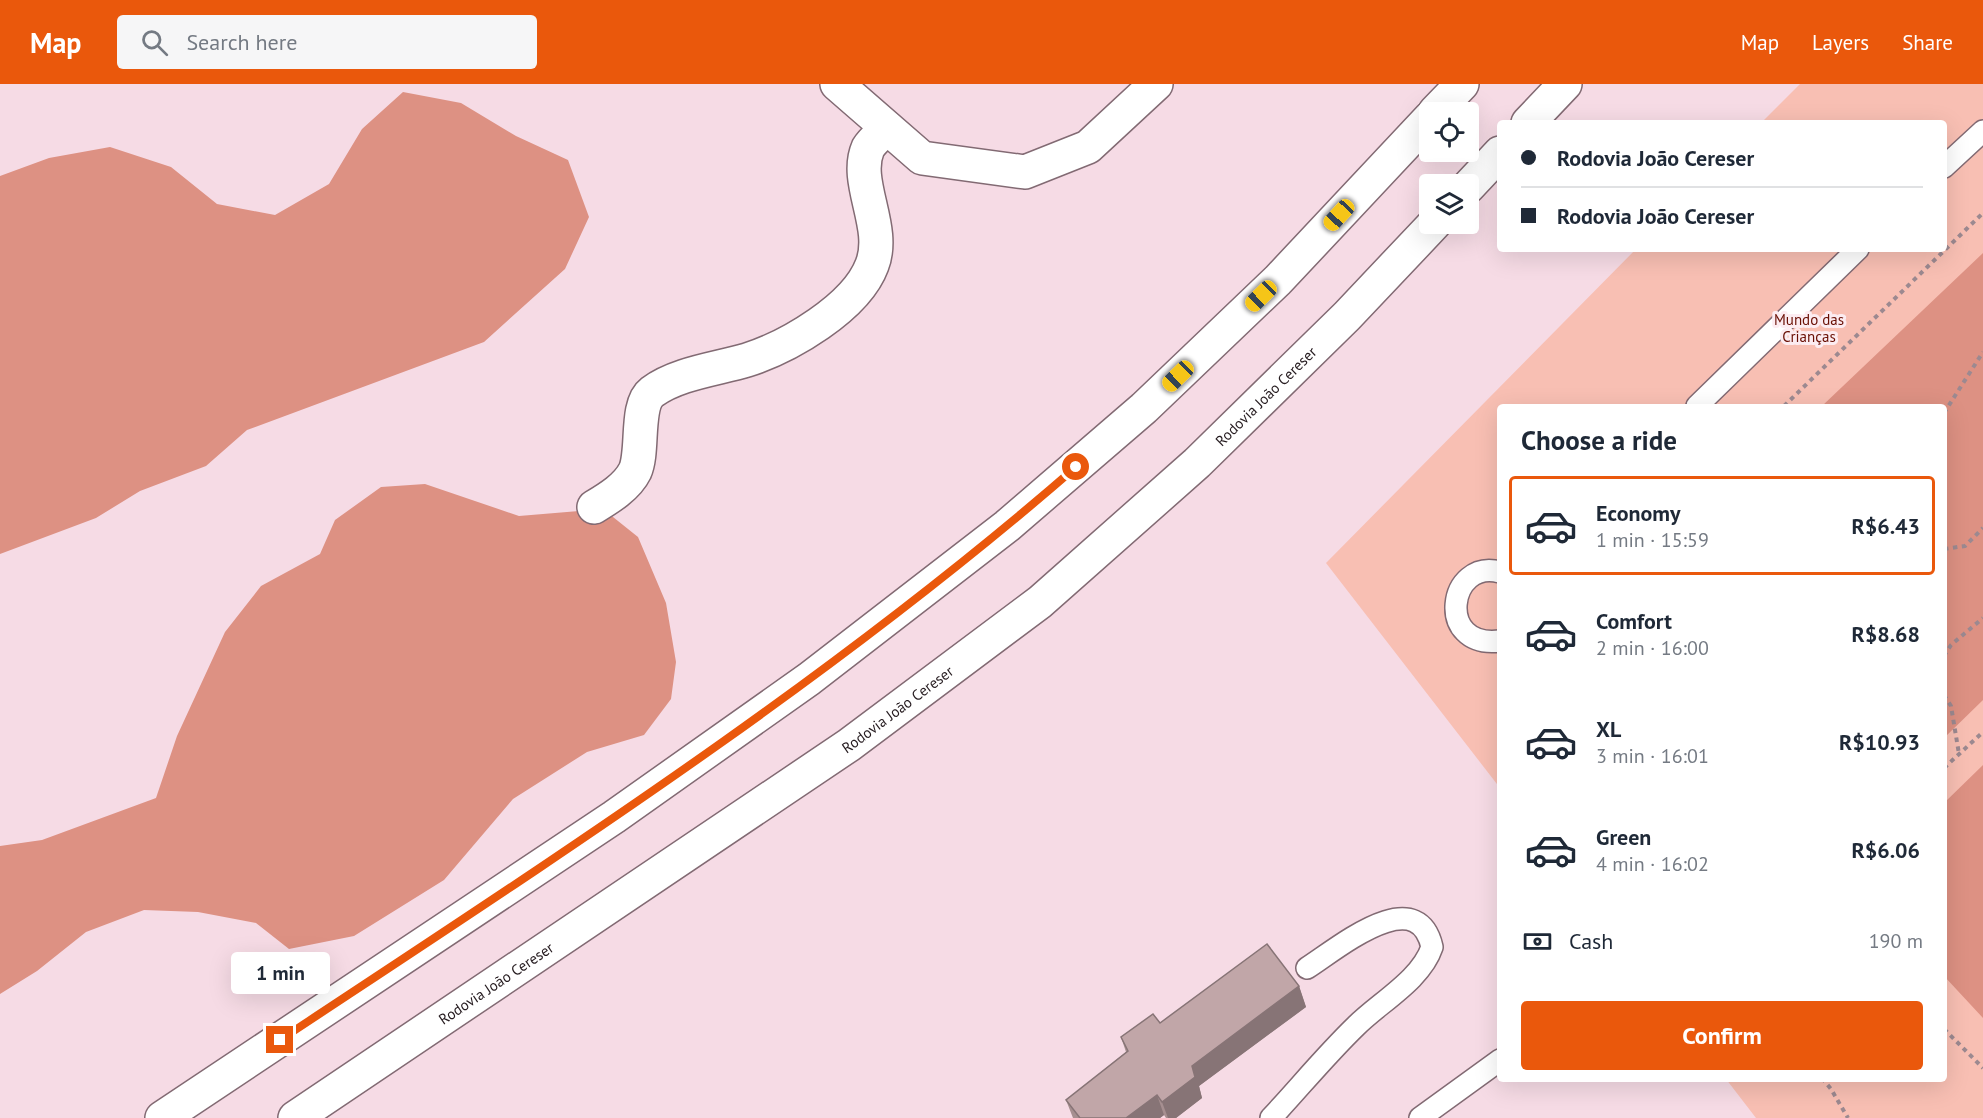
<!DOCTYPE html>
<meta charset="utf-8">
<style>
body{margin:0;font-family:"PT Sans",sans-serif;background:#f6f6f7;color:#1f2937;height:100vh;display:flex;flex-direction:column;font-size:22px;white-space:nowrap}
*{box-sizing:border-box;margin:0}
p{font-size:20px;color:#747a83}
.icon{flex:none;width:33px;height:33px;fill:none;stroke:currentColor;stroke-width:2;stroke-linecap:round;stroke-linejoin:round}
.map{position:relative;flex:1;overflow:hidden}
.panel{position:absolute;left:1497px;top:320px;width:450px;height:678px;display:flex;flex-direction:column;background:#fff;border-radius:6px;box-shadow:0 6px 24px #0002}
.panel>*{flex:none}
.top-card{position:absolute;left:1497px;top:36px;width:450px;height:132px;border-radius:6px;box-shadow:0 6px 24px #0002;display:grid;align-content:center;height:132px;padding:0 24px;background:#fff}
.tools{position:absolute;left:1419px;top:18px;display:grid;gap:12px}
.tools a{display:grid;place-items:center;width:60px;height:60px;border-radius:6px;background:#fff;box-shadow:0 6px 24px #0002;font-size:30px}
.end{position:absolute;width:27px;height:27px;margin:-14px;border:8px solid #ea580c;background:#fff;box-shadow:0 0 0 3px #fff}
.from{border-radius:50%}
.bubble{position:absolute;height:42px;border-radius:6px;background:#fff;box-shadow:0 6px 24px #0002;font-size:20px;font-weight:700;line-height:42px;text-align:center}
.car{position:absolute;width:18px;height:36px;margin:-18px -9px;border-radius:8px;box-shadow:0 0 4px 2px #0007;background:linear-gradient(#f5c518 24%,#345 0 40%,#f5c518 0 76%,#345 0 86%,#f5c518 0)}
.top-card b{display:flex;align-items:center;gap:21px;height:57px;font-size:22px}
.top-card b+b{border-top:2px solid #e0e1e3}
.top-card i{width:15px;height:15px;background:#1f2937}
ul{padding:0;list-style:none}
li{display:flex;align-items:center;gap:18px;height:99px;margin:0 12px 9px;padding:0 12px;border:3px solid transparent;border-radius:6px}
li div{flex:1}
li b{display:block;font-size:22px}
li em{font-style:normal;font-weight:700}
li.on{border-color:#ea580c}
li>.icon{width:54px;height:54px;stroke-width:1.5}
h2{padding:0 24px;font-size:27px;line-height:72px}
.pay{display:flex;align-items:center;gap:15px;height:66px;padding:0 24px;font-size:22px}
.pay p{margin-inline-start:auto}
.primary-button{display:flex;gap:12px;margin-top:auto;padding:12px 24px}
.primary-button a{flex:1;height:69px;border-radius:6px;background:#ea580c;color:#fff;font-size:24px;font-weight:700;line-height:69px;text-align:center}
header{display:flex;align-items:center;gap:36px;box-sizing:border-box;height:84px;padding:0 30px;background:#ea580c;color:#fff}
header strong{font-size:28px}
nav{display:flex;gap:33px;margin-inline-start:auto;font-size:21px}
.search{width:420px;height:54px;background:#f6f6f7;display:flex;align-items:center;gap:15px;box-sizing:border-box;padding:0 21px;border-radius:6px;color:#747a83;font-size:22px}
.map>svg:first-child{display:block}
</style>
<header>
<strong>Map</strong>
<div class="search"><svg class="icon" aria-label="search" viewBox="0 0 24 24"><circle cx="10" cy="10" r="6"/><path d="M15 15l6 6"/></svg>Search here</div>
<nav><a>Map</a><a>Layers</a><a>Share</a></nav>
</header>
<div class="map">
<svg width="1983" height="1034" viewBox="0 0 1983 1034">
<rect width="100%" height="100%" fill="#f6dbe5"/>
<path fill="#f8bfb3" d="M1800,0h183v1034h-227l-30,-39 218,-1v-672h-444v382l-174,-225 310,-314h308v-126h-183z"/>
<path fill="#dd9183" d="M403,8l58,11 55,33 52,24 21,57 -24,52 -81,73 -237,88 -41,36 -66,25 -44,27 -96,36v-378l49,-18 61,-11 61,20 46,37 58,11 54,-31 33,-55z
M1983,169v447l-39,38v-332h-122z
M425,400l94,32 84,-7 35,28 28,66 10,59 -5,37 -27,36 -57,17 -74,47 -69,81 -90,56 -65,13 -33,-26 -58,-11 -54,-2 -58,22 -49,39 -37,23v-148l42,-6 114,-42 21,-62 48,-104 36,-46 59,-32 15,-34 46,-33z
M1983,681v253l-39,-42v-173z"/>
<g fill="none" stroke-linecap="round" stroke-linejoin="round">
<g stroke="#826a73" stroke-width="24">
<path id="lane" d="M1944,83l39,-36
M1697,322l161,-157
M1500,488c-52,-14 -65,77 0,69
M1271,1034c28,-30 55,-63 85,-92 24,-24 65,-46 76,-79 -15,-66 -95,2 -125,21
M1420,1034l80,-58"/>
</g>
<g stroke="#826a73" stroke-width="36">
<path id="street" d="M594,423c15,-9 33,-20 41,-36 9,-20 0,-66 17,-79 26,-19 65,-23 95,-32 41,-13 109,-52 125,-95 15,-38 -19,-83 -4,-117 4,-7 13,-14 19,-20"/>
</g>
<g stroke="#826a73" stroke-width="36">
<path id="secondary" d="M837,0l85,74 103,14 63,-25 68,-63"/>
</g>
<g stroke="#826a73" stroke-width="36">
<g id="highway">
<path d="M1435,28l27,-28"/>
<path d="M1528,39l37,-39"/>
<path d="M1468,103l32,-34"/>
<path d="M162,1034l452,-301 195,-138 198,-153 137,-118 134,-128 152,-162"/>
<path id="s1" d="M295,1034l554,-373 191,-143 157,-139 150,-147 87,-92"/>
</g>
</g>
<path stroke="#9c8990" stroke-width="4" stroke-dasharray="4.5 4.5" stroke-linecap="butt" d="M1784,322l199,-193
M1944,329l39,-61
M1944,465l21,-3 18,-18
M1944,572l7,-11 32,-27
M1944,611l7,11 8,48
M1944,684l39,-36
M1944,945l39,39
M1822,994l9,11 17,29"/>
<use href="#lane" stroke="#fff" stroke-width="21"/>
<use href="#street" stroke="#fff" stroke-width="33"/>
<use href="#secondary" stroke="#fff" stroke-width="33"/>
<use href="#highway" stroke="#fff" stroke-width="33"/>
</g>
<path fill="#a68f90" d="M1299,902l7,21 -107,79 3,12 -26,20h-10l-2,-3 -4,3h-87l-7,-18 60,-48 -5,-15 39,-14z"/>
<path fill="#877476" d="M1299,902l7,21 -107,79 3,12 -26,20h-8l-6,-16 30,-36z
M1157,1011l7,20 -4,3h-34z"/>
<path fill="#c1a6a8" stroke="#877476" stroke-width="1.5" d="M1267,860l32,42 -107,80 3,11 -33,25 -5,-7 -31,23h-46l-14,-18 62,-49 -7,-14 32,-23 7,9z"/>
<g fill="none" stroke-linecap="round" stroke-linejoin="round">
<path stroke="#ea580c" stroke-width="8" d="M280,956c272,-180 549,-358 796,-573"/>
</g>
<g text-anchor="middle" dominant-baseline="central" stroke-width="6" stroke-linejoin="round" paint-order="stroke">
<g font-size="15" fill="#690f04" stroke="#fcecf1">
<text x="1809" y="235">Mundo das<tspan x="1809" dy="17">Crianças</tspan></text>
</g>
<g font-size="15" fill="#251b1f" stroke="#fcecf1">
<text stroke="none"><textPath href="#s1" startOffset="1212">Rodovia João Cereser</textPath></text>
<text stroke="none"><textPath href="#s1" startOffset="728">Rodovia João Cereser</textPath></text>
<text stroke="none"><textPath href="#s1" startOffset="242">Rodovia João Cereser</textPath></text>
</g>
</g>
</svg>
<div class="tools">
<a><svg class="icon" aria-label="locate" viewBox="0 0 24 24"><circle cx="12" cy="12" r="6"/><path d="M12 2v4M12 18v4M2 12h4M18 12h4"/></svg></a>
<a><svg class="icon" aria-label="layers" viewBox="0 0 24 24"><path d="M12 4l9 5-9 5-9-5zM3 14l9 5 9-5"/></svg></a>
</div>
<i class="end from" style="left:1076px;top:383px"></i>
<i class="end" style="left:280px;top:956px"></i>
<div class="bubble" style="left:231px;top:868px;width:99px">1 min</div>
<i class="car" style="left:1339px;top:131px;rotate:223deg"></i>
<i class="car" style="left:1261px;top:212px;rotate:226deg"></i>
<i class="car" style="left:1178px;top:292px;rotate:226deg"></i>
<div class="top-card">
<b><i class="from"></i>Rodovia João Cereser</b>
<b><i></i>Rodovia João Cereser</b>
</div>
<section class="panel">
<h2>Choose a ride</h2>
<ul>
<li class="on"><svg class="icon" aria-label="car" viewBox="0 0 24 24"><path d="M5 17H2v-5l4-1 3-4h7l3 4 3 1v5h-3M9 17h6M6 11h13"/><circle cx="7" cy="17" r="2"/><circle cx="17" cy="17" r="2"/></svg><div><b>Economy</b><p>1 min · 15:59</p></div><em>R$6.43</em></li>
<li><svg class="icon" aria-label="car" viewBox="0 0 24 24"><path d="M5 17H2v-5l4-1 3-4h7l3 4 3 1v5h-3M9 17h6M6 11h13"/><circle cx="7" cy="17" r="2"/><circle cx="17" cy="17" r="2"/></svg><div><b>Comfort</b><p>2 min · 16:00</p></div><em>R$8.68</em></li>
<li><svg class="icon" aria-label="car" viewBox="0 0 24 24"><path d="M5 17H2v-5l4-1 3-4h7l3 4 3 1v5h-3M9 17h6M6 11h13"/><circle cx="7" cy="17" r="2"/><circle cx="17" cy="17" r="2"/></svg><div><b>XL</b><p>3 min · 16:01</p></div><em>R$10.93</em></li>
<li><svg class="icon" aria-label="car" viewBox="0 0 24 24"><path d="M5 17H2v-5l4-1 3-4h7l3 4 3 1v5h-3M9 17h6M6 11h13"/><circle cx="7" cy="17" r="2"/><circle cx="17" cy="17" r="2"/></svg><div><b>Green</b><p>4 min · 16:02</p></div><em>R$6.06</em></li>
</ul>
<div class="pay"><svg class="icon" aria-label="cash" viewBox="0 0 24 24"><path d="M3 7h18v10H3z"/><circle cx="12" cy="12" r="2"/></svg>Cash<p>190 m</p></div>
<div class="primary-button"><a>Confirm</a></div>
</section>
</div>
